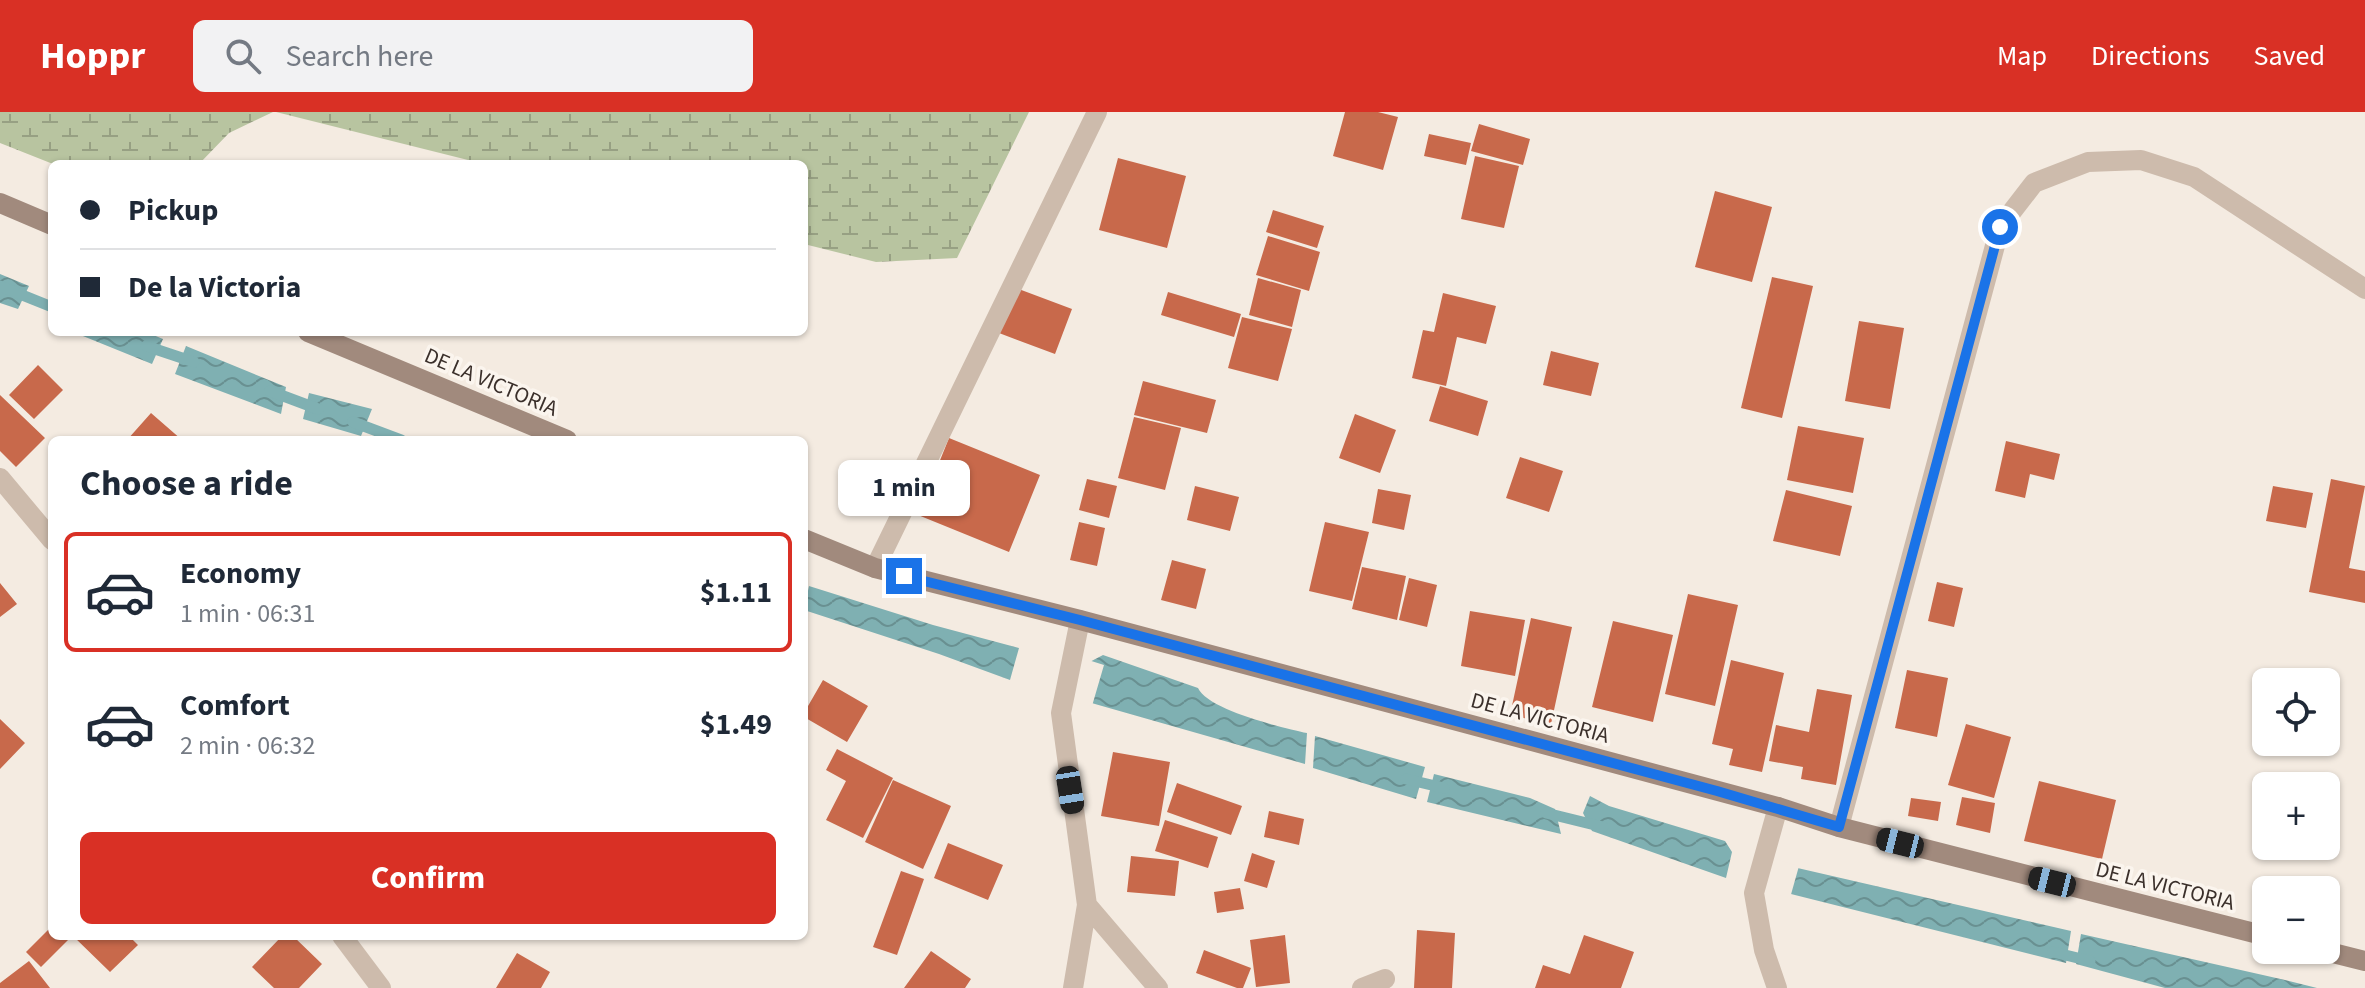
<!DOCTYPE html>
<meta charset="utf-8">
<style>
body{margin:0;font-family:"Source Sans 3",sans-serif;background:#f2f2f3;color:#1f2937;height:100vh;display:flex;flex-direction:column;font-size:30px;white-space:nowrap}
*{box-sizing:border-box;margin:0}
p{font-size:26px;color:#747a83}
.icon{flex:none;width:44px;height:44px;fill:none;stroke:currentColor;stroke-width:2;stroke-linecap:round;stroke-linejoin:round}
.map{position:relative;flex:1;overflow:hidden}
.drawer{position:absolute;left:48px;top:324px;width:760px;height:504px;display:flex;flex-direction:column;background:#fff;border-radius:12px;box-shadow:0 2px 6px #0004}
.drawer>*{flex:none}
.top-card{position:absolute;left:48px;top:48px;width:760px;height:176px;border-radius:12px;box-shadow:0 2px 6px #0004;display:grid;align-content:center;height:176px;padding:0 32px;background:#fff}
.controls{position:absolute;left:2252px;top:556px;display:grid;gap:16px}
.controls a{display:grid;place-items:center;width:88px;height:88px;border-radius:12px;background:#fff;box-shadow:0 2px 6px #0004;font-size:40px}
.end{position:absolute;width:36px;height:36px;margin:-18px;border:10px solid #1a73e8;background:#fff;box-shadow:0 0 0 4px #fff}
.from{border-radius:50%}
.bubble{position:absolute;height:56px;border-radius:12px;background:#fff;box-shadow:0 2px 6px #0004;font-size:26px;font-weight:700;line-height:56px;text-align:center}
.car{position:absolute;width:24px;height:48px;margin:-24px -12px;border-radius:10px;box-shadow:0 0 6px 2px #0007;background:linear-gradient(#222 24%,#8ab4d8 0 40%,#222 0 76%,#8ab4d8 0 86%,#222 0)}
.top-card b{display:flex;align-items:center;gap:28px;height:76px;font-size:30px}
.top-card b+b{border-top:2px solid #e0e1e3}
.top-card i{width:20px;height:20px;background:#1f2937}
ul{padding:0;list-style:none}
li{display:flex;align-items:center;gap:24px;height:120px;margin:0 16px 12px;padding:0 16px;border:4px solid transparent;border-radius:12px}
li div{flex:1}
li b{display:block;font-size:30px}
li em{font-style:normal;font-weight:700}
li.on{border-color:#d93025}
li>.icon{width:72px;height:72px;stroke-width:1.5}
h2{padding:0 32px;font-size:36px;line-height:96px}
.primary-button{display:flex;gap:16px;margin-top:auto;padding:16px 32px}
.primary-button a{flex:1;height:92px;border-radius:12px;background:#d93025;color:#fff;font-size:32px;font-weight:700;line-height:92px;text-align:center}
header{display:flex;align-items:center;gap:48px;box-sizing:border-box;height:112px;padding:0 40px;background:#d93025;color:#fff}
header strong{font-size:38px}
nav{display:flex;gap:44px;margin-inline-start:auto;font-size:28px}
.search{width:560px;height:72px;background:#f2f2f3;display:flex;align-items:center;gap:20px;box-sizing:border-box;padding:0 28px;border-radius:12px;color:#747a83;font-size:30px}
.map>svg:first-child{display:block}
</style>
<header>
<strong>Hoppr</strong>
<div class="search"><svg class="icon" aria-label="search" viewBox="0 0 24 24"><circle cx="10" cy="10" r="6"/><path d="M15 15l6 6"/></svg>Search here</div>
<nav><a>Map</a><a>Directions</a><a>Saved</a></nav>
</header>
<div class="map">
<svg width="2365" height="876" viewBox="0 0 2365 876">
<defs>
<pattern id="wetland-marsh" width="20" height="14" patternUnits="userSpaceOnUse" patternTransform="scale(2)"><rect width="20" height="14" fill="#b8c4a0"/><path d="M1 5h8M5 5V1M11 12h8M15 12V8" fill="none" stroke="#97a083"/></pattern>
<pattern id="water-waves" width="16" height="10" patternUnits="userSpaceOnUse" patternTransform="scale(2)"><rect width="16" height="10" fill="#7fb0b2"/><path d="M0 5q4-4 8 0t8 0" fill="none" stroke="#699091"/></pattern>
</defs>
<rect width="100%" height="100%" fill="#f4ebe1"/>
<path fill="url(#wetland-marsh)" d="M0,0h273l-44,21 -30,31h-146l-53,-21z
M276,0h753l-72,146 -81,4 -72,-18v-80h-320z"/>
<path fill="url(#water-waves)" d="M0,162l29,12 -11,23 -18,-6z
M73,220h73l17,7 -11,25z
M186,234l100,41 -5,27 -106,-40z
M309,281l63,16 -11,27 -58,-17z
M809,474l124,39 86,23 -9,32 -71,-26 -135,-44z
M1103,543l95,33c10,22 85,40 109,45l-2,31 -231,-66 10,-33z
M1315,624l110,31 -9,32 -103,-31z
M1434,662l96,24 25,11 6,25 -134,-32z
M1590,684l19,10 116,35 7,11 -6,26 -134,-47 -9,-18z
M1771,750l300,69 -5,32 -299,-75z
M2081,822l204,46 32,8h-152l-89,-24z"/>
<path fill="#f4ebe1" d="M1085,547l19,6 -12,41 -19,-4 8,-40z
M1771,746l28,8 -9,32 -26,-7z"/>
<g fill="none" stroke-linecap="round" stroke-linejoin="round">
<path stroke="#7fb0b2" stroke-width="11" d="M0,174l52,21
M146,234l48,16
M270,279l48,18
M353,310l48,18
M1406,667l38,9
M1546,701l57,14
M2053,840l37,9"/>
</g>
<path fill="#c8694b" d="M1345,0h33l20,5 -15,53 -50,-14z
M1479,12l51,15 -7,26 -52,-14z
M1429,22l42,9 -5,22 -42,-9z
M1475,44l44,10 -15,62 -43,-9z
M1118,46l68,18 -19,72 -68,-18z
M1715,79l57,16 -20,75 -57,-15z
M1273,98l51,16 -7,22 -51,-16z
M1268,124l52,16 -11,39 -53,-16z
M1772,165l41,9 -31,132 -41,-10z
M1258,166l43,12 -9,37 -43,-12z
M1016,176l56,21 -17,45 -56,-21z
M1168,180l73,22 -7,23 -73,-22z
M1443,181l53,13 -10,38 -29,-7 -11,49 -34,-8 11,-48 11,2z
M1242,205l50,12 -14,52 -50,-13z
M1859,209l45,7 -14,81 -45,-8z
M1551,239l48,12 -8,33 -48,-11z
M38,253l25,25 -29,29 -25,-24z
M1143,269l73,19 -9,33 -73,-18z
M1440,274l48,15 -10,35 -49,-15z
M0,283l45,43 -29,29 -16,-16z
M151,301l31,27h-55z
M1355,302l41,16 -16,43 -41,-15z
M1134,305l47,11 -16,62 -47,-12z
M1798,314l66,12 -11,55 -66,-13z
M949,326l91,37 -31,77 -91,-37z
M2006,329l54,13 -6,26 -24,-6 -5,24 -30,-7z
M1520,345l43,14 -14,41 -43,-14z
M1087,367l30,7 -8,32 -30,-8z
M2331,367l34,7 -16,82 16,3v32l-56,-11z
M1195,374l44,11 -9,34 -43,-11z
M2273,374l40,7 -7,35 -40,-7z
M1378,377l33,6 -7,35 -32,-7z
M1786,378l66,16 -12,50 -67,-15z
M1079,410l26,6 -8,38 -27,-6z
M1325,410l44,10 -17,69 -43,-10z
M1172,448l34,9 -10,40 -35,-9z
M1362,455l44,9 -9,44 -45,-11z
M1409,466l28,7 -10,42 -28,-7z
M1937,470l26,6 -9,39 -26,-6z
M0,471l17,21 -17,13z
M1688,482l50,11 -23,101 -50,-12z
M1470,499l55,9 -10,56 -54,-10z
M1531,506l41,9 -21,97 -41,-9z
M1613,509l60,14 -20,87 -61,-15z
M1731,548l53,13 -22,99 -33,-7 4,-16 -21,-5z
M1907,558l41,8 -11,59 -42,-9z
M823,568l45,26 -21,36 -43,-25v-4z
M1817,577l35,6 -16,90 -35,-6 2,-12 -34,-6 7,-36 33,7z
M0,607l25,24 -25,26z
M1966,612l45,13 -17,61 -46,-13z
M837,637l56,29 -30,60 -37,-18 20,-39 -20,-11z
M1113,640l57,10 -11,64 -58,-10z
M893,668l58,26 -28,63 -58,-27z
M2039,669l77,19 -14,59 -78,-18z
M1177,671l65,23 -11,29 -64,-23z
M1962,685l33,6 -5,30 -34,-8z
M1911,686l30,4 -3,19 -30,-5z
M1269,699l35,8 -5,26 -35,-8z
M1165,708l53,17 -10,31 -53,-17z
M948,731l55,22 -15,35 -54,-22z
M1252,741l23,8 -8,27 -23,-7z
M1131,744l48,5 -4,35 -48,-4z
M901,759l23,8 -27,76 -24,-8z
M1240,776l4,21 -27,4 -3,-21z
M52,814v10h20l-31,31 -15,-15z
M1417,818l38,3 -3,55h-38z
M1285,823l5,48 -34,4 -6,-47z
M1584,823l50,17 -13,36h-86l8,-23 27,9z
M73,824h56l9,9 -28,27z
M282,824h11l29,28 -23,24h-25l-22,-21z
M1204,838l47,18 -8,20h-6l-41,-15z
M931,839l40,28 -6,9h-61z
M517,841l33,19 -9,16h-45z
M29,849l21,27h-50v-5z"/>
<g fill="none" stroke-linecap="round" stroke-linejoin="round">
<path stroke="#cdbbac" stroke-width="20" d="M0,366l52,62
M342,824l39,52
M1362,876l23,-9"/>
<path stroke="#cdbbac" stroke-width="20" d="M875,456l222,-456
M1080,508l-19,93 26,192 71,83
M1839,715l161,-600 34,-44 54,-21 53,-2 53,17 171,112
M1073,876l14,-83
M1777,876l-13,-38 -10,-57 24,-86"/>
<path stroke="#a18a7d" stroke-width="20" d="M0,91l52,22
M308,220l259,108
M804,427l71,29 205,52 698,187 61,20 427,109
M2321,838l44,11"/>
</g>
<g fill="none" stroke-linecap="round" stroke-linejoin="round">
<path stroke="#1a73e8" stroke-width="10" d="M904,464l176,44 637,171 122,36 161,-600"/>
</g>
<g text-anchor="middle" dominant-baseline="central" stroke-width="7" stroke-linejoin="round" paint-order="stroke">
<g font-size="22" fill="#3b302b" stroke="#fbf5ee">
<text transform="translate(491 270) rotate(23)">DE LA VICTORIA</text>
<text transform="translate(1540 606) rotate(15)">DE LA VICTORIA</text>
<text transform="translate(2165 774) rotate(14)">DE LA VICTORIA</text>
</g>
</g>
</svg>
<div class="controls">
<a><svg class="icon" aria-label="locate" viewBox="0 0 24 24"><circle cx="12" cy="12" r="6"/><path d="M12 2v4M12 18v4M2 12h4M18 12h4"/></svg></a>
<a>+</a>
<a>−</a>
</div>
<i class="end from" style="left:2000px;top:115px"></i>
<i class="end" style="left:904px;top:464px"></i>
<div class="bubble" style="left:838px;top:348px;width:132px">1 min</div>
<i class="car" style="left:1070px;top:678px;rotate:171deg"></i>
<i class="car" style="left:1900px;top:731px;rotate:284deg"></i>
<i class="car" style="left:2052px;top:770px;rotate:284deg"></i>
<div class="top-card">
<b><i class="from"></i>Pickup</b>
<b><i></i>De la Victoria</b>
</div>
<section class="drawer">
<h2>Choose a ride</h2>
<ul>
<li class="on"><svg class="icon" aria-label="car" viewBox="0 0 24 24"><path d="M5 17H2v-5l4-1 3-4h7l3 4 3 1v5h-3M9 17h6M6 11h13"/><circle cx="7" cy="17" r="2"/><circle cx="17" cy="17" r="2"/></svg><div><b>Economy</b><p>1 min · 06:31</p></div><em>$1.11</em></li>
<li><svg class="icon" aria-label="car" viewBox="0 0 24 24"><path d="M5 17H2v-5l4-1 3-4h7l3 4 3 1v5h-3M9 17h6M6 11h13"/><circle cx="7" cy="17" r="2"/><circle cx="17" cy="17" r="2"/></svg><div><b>Comfort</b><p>2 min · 06:32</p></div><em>$1.49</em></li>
</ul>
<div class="primary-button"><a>Confirm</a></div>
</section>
</div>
